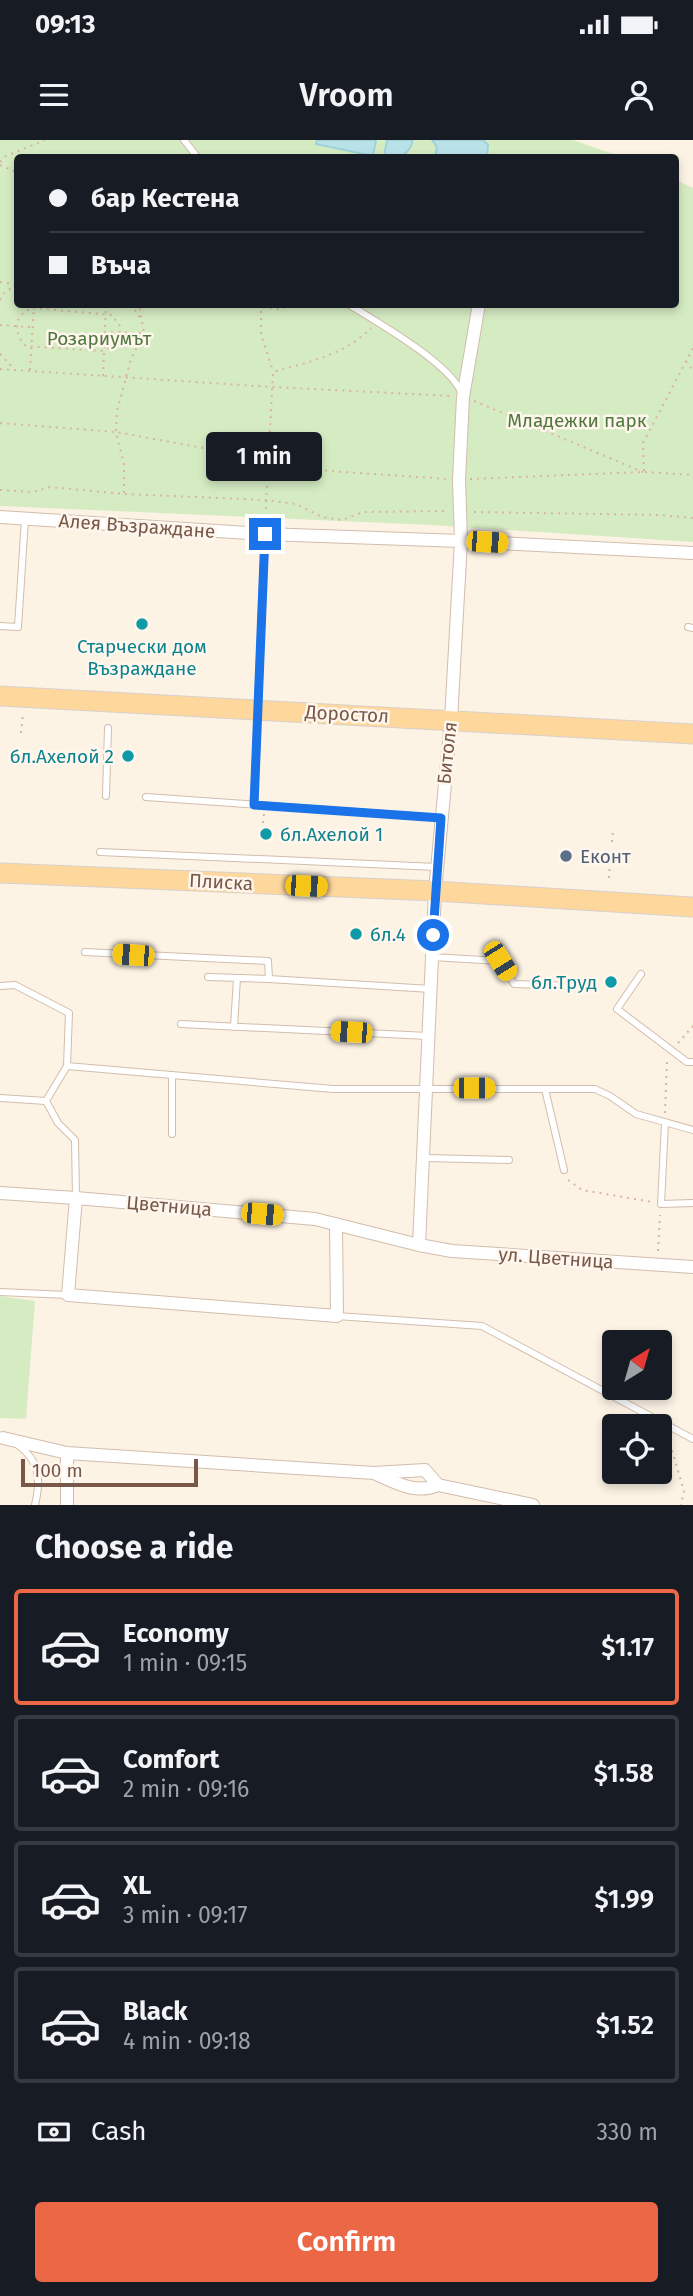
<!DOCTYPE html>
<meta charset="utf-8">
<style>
body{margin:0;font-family:"Fira Sans",sans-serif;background:#20242c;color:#f1f3f6;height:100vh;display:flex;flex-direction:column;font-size:26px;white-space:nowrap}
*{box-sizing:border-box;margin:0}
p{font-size:23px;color:#9ea1a6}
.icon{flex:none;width:38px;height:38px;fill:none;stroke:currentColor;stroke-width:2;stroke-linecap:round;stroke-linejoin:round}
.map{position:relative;height:1365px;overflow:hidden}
.sheet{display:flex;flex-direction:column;background:#171b24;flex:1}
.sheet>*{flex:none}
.hud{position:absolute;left:14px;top:14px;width:665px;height:154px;border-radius:7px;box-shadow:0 4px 10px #0003;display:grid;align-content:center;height:154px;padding:0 35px;background:#171b24}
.needle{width:46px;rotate:37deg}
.controls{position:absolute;left:602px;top:1190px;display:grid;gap:14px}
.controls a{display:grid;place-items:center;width:70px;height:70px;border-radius:7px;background:#171b24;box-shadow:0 4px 10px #0003;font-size:35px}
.scale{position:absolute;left:21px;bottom:18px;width:177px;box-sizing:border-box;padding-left:7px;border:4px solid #785849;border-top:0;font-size:19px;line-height:24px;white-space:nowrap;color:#785849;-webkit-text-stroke:5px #fff7ed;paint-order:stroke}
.end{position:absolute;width:32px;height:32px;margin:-16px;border:9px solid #1a73e8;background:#fff;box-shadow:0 0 0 4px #fff}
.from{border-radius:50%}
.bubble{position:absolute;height:49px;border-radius:7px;background:#171b24;box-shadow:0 4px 10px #0003;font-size:23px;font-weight:600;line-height:49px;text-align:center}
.car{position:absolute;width:21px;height:42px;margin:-21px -10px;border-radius:9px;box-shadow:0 0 5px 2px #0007;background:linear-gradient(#f5c518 24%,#345 0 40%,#f5c518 0 76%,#345 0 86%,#f5c518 0)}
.hud b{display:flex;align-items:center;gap:24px;height:66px;font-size:26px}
.hud b+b{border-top:2px solid #363941}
.hud i{width:18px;height:18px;background:#f1f3f6}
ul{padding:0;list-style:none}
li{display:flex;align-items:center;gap:21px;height:116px;margin:0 14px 10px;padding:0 21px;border:4px solid #363941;border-radius:7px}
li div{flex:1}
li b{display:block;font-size:26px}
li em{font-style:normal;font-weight:600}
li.current{border-color:#ec6746}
li>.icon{width:63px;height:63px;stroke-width:1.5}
h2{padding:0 35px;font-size:32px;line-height:84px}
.pay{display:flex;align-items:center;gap:18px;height:77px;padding:0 35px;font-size:26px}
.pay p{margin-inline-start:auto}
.cta{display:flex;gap:14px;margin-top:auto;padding:14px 35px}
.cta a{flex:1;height:80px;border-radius:7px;background:#ec6746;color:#fff;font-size:28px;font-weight:600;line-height:80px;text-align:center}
.status{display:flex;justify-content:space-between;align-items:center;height:49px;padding:0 35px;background:#171b24;direction:ltr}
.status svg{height:19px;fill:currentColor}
header{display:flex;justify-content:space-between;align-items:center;height:91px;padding:0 35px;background:#171b24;font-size:32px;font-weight:600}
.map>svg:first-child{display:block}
</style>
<div class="status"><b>09:13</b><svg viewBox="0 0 49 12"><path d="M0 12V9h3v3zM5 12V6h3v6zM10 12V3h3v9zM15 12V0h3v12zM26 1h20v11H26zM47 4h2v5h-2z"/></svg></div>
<header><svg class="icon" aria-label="menu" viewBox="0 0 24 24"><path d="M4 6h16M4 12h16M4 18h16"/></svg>Vroom<svg class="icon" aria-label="person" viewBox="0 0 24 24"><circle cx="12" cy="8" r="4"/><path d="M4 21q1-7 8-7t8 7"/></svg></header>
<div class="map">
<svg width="693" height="1365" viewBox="0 0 693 1365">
<rect width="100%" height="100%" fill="#fdf3e5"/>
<path fill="#d5ecc3" d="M0,0h573l49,17 -604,1v146h658v-124l17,8v354l-262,-17 -431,-19z
M0,1156l35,5 -9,118 -26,-1z"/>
<path fill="#b9e2e8" stroke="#9fd2da" stroke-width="2" d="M317,0h59l-3,16 -57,-12z
M387,0h26c-4,16 -14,18 -29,17z
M432,0h51l5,5 -1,11 -52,1 2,-10z"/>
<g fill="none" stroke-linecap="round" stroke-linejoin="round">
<g stroke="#d2bdad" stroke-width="8">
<path id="lane" d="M184,0l14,18
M348,164c29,18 101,59 113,88
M0,486l18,1 7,-108
M688,487l5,1
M106,656l2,-68
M146,657l295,21
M254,665l11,-271
M100,712l337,15
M85,812l183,9 1,18 162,10
M432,817l68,4 14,23 58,2
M641,834l-24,35 70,53h6
M208,837l61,2
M0,846l15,-1 54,28 -2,53 -21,35 -46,-3
M181,884l247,12
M234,887l3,-49
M67,926l266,23h262l15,7 26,18 57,16
M545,949l19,81
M46,961l12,22 17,17 1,58
M665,983l-4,81 32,-1
M172,994v-59
M425,1018l84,2
M0,1152l68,3
M337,1176l145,10 211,113
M18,1305c22,16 23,35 17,60"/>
</g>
<g stroke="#d2bdad" stroke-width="14">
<path id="street" d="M0,377l265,17 196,7 232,12
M0,1053l76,5 239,21 104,26 33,6 241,16
M76,1058l-8,97 269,21 -1,-92
M419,1105l16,-354 16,-171 10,-179 -2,-61 4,-83 16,-93
M3,1298l64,15 307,20 51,-3 13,15 95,20
M374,1333c21,9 41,22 64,12
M67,1365v-52"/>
</g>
<g stroke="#d9d0cc" stroke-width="21">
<path id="primary" d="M0,556l693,38
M0,733l435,18 258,16"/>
</g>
<path stroke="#d9b49f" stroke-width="2" stroke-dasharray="2 5" stroke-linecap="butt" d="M0,22l6,-6 39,-16
M0,25l18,8
M0,142l15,2
M0,160l5,-8 13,-8
M131,164l9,14
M235,164l43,5 21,-5
M261,164v30l12,37
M33,168l79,7 8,11c0,14 -4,19 -17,25l-77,-5c-14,-14 -12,-32 7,-38z
M0,185l30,2
M104,192l39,1
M0,214l14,15
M686,221l7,10
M0,229l272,18 180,9
M30,230l4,-66
M103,236l3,-72
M474,261l169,71
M0,283l116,9 213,39 118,8
M644,331l-1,-28 50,-95
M470,339l174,-7 49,3
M0,350l33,2 17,-5 74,7 142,6 30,4 26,13 20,3 21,-8 84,-1
M124,353v-29l-8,-32 1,-21 14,-52 13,-26 -5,-29
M474,372l185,3 34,3
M265,383l8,-151c35,-10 72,-17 98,-44
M21,593l2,-20
M263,683l1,-9
M612,702l1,-11
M609,738l1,-16
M678,903l15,-17
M665,973l2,-53
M568,1040l14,10 70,12
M658,1111l2,-36
M668,1297l16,54 -3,14"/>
<use href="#lane" stroke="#fff" stroke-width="6"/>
<use href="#street" stroke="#fff" stroke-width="12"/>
<use href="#primary" stroke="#fed79c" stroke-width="19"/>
</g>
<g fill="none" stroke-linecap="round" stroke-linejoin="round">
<path stroke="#1a73e8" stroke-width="9" d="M265,394l-11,271 187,13 -8,117"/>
</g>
<g fill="#0f9aa8" stroke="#fff7ed" stroke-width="2.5">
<circle cx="142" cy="484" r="7"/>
<circle cx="128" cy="616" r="7"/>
<circle cx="266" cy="694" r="7"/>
<circle cx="356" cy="794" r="7"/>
<circle cx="611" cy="842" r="7"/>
</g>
<circle fill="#5c6f8a" stroke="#fff7ed" stroke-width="2.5" cx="566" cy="716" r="7"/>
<g text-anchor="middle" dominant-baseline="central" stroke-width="5" stroke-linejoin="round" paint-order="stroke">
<g font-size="19" fill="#51783e" stroke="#fff7ed">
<text x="99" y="198">Розариумът</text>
<text x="577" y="280">Младежки парк</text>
</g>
<g font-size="19" fill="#785849" stroke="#fff7ed">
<text transform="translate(137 386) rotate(4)">Алея Възраждане</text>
<text transform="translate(347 574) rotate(3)">Доростол</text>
<text transform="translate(447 613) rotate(-84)">Битоля</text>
<text transform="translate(221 742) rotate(3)">Плиска</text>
<text transform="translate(169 1066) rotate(5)">Цветница</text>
<text transform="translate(556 1118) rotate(4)">ул. Цветница</text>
</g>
<g font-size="19" fill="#0d838f" stroke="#fff7ed" text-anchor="end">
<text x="142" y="506" text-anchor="middle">Старчески дом<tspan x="142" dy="22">Възраждане</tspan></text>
<text x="114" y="616">бл.Ахелой 2</text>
<text x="280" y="694" text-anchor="start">бл.Ахелой 1</text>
<text x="370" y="794" text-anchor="start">бл.4</text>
<text x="597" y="842">бл.Труд</text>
</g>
<g font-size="19" fill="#4e5e75" stroke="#fff7ed" text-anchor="start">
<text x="580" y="716">Еконт</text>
</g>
</g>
</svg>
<div class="controls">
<a><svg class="needle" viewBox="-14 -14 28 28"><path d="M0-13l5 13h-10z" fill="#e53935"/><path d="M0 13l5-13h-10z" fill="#9ea1a6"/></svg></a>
<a><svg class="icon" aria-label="locate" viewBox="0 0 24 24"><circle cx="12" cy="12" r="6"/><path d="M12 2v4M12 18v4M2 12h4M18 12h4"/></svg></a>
</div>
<div class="scale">100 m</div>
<i class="end from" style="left:433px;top:795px"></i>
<i class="end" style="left:265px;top:394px"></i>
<div class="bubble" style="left:206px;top:292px;width:116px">1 min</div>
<i class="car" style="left:487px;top:402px;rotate:93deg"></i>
<i class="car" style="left:306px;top:746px;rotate:92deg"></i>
<i class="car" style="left:133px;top:815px;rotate:274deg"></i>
<i class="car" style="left:500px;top:821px;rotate:148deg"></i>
<i class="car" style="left:351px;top:892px;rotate:273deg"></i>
<i class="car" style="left:474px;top:948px;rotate:90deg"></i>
<i class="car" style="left:262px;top:1074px;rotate:95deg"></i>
<div class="hud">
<b><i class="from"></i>бар Кестена</b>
<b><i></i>Въча</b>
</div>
</div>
<section class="sheet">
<h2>Choose a ride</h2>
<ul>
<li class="current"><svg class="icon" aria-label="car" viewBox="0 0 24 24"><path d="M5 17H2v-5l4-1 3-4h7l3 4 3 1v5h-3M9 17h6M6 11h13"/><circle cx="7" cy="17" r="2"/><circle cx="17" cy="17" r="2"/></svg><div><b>Economy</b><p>1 min · 09:15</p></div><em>$1.17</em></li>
<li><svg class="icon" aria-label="car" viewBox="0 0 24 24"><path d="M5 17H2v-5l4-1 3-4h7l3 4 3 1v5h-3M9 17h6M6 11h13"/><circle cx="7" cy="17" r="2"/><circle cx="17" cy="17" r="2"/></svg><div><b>Comfort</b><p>2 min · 09:16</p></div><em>$1.58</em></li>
<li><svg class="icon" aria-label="car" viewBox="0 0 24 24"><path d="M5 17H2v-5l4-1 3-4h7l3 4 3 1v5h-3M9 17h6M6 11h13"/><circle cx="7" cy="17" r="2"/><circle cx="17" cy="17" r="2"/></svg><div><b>XL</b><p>3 min · 09:17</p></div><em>$1.99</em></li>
<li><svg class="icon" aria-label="car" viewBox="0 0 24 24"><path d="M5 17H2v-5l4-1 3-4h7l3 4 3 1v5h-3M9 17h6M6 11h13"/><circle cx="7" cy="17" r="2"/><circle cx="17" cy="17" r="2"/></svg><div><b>Black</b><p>4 min · 09:18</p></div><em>$1.52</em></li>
</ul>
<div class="pay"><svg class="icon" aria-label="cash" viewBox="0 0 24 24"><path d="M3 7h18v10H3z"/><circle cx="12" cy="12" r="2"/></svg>Cash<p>330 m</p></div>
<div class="cta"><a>Confirm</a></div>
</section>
